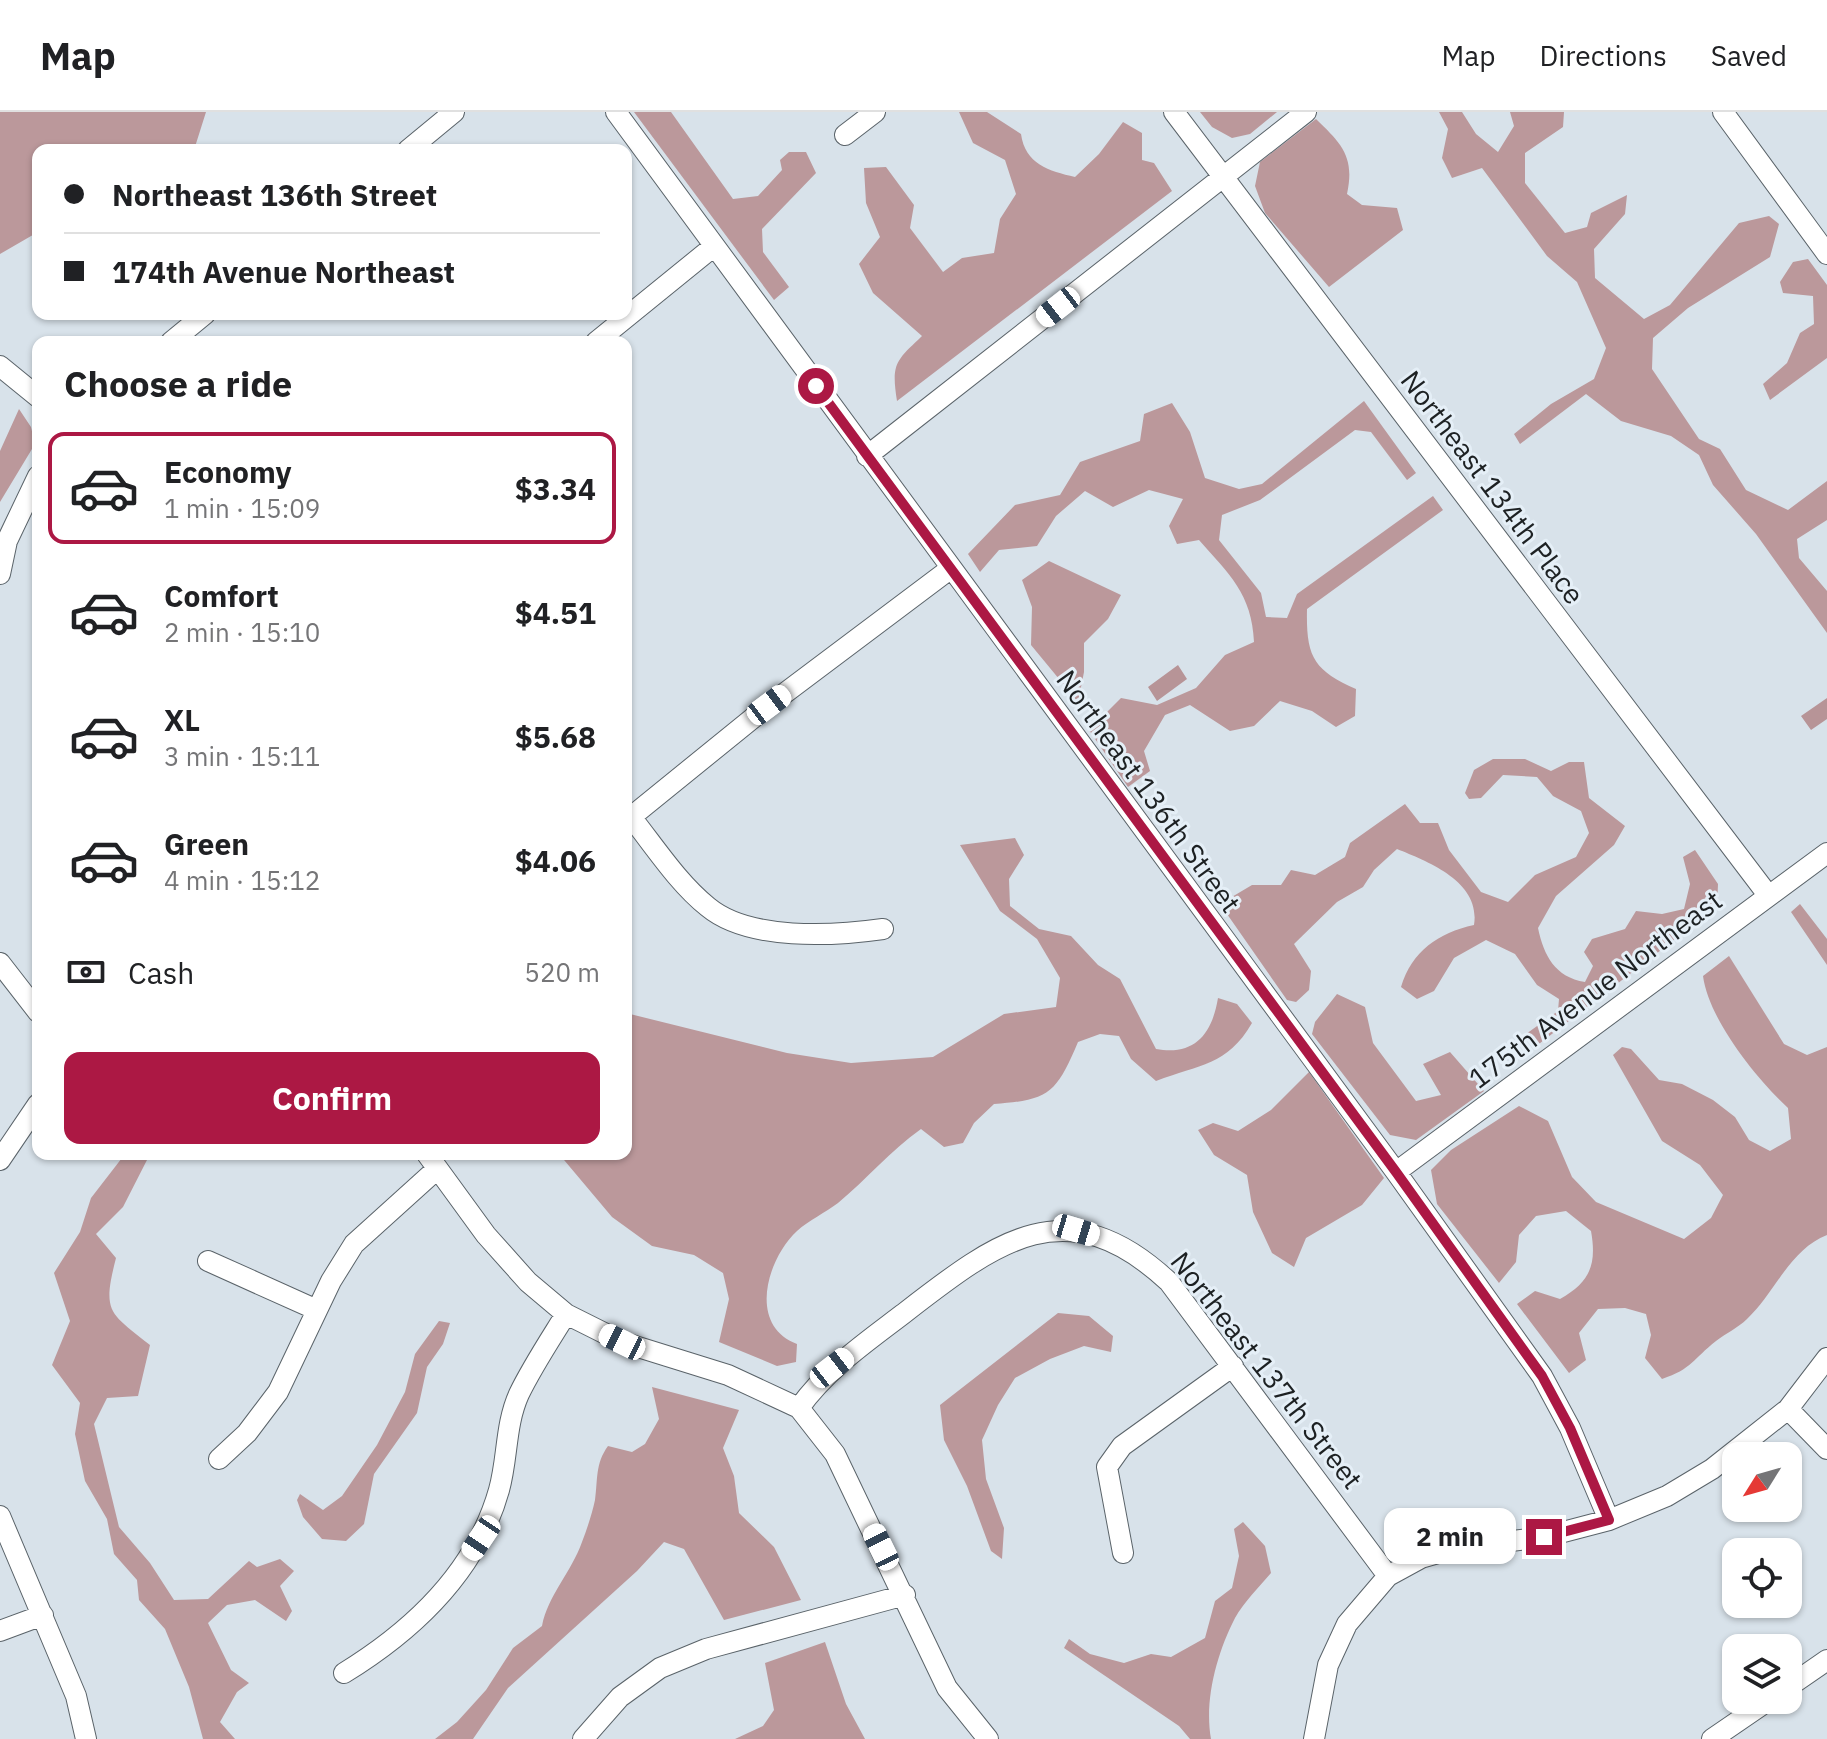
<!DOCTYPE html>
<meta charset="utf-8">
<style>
body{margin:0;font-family:"IBM Plex Sans",sans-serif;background:#f2f2f2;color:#202124;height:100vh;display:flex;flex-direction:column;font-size:30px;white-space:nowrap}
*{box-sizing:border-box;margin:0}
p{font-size:26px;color:#757577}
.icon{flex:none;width:44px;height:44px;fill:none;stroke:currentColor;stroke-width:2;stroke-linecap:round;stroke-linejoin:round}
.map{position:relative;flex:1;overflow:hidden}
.side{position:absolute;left:32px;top:224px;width:600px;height:824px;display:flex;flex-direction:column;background:#fff;border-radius:16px;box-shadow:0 2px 6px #0004}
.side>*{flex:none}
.banner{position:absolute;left:32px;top:32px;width:600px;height:176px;border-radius:16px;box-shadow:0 2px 6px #0004;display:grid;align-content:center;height:176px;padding:0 32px;background:#fff}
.needle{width:52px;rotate:233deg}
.buttons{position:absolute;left:1722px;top:1330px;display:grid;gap:16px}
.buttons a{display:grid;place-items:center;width:80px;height:80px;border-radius:16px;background:#fff;box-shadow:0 2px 6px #0004;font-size:40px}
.end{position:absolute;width:36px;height:36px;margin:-18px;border:10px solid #ac1844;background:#fff;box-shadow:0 0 0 4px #fff}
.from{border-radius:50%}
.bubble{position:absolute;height:56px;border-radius:16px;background:#fff;box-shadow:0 2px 6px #0004;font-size:26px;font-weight:700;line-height:56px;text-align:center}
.car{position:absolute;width:24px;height:48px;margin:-24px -12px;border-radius:10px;box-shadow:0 0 6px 2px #0007;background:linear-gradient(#fff 24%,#345 0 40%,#fff 0 76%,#345 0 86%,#fff 0)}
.banner b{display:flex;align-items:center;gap:28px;height:76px;font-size:30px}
.banner b+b{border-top:2px solid #e0e0e0}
.banner i{width:20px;height:20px;background:#202124}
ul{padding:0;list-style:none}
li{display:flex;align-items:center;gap:24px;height:112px;margin:0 16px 12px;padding:0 16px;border:4px solid transparent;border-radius:16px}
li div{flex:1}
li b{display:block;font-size:30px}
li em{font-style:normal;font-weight:700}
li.on{border-color:#ac1844}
li>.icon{width:72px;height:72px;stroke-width:1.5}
h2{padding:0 32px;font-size:36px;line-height:96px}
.pay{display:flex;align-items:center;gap:20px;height:88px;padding:0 32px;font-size:30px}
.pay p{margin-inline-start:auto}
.button{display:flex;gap:16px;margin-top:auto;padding:16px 32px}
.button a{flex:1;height:92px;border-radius:16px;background:#ac1844;color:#fff;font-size:32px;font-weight:700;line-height:92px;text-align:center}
header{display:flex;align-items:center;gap:48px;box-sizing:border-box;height:112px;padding:0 40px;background:#fff;border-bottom:2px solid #e0e0e0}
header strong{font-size:38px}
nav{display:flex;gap:44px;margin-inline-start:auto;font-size:28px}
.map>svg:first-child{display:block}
</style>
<header>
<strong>Map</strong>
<nav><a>Map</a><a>Directions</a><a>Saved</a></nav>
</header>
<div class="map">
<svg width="1827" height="1627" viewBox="0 0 1827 1627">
<rect width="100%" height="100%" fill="#d8e2ea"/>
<path fill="#bb989b" d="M0,0h206l-12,38h-156v82l-38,22z
M634,0h37l62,87 25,-3 24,-26 -2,-10 9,-8h17l10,21 -54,56 1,23 26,35 -15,13z
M959,0h28l34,22c4,30 28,37 54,43l24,-23 24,-32 19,11v27l12,3 18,28 -275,210c-6,-38 -1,-40 25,-65l-49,-43 -14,-29 21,-27 -14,-34 -2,-35 22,-1 28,38 -4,23 33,44 19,-14 32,-5 6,-34 16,-25 -11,-34 -32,-17z
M1200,0h77l-27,22 -18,4 -20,-11z
M1439,0h23l14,22 22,18 16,-26 -4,-14h54l-1,15 -38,26v30l40,50 22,-6 4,-14 36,-18 -2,19 -31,35 1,29 49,41 26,-14 69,-82 30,-7 10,8 -9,33 -82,51 -35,30 -1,31 47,70 21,10 26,41 42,20 39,-29v39l-30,19 2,19 28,33v42l-71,-99 -43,-49 -14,-30 -28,-19 -50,-15 -35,-27 -66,50 -6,-10 37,-30 43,-25 12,-31 -29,-66 -30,-26 -65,-88 -30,10 -10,-20 6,-29z
M1316,7c26,25 39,38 31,75l15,11 35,3 6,22 -74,57 -64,-74 -10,-27 5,-24z
M1808,147l19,26v73l-57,42 -7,-16 24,-21 13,-30 14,-9 -1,-28 -30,-3 -3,-11 13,-20z
M1364,289l52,72 -9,7 -36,-48 -16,-2 -95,70 -38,15 -3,25 42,53 5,24 21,1 10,-24 136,-98 10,14 -136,99c-1,47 6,61 49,80l-1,27 -19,11 -24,-16 -32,-10 -26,25 -24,5 -40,-26 -25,10 -21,36 6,20 -22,16 -39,-57 32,-32 36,7 39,-17 29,-33 29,-13c-2,-48 -25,-68 -55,-102l-22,4 -8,-18 14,-27 -34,-9 -36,17 -28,-16 -29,25 -19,30 -38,4 -19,22 -12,-18 47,-49 45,-10 20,-33 60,-21 4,-27 28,-11 18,29 15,46 34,11 23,-5z
M19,297l12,18 4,17 -35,58v-51z
M1049,449l72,34 -13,24 -24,24v29l-6,30 -47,-57 1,-38 -10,-27z
M1493,647h32l26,12 18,-9h15l5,36 36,28 -11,19 -58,51 -18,32c6,28 17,49 47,54l8,-16 -9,-14 8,-13 33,-10 11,-18 26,3 22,-5 6,-25 -7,-27 12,-7 23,34 -1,23 -182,140 -9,-13 32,-23 1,-12 -22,-14 -22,-31 -29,-14 -32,18 -20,33 -17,8 -16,-12c11,-36 37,-54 73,-62 7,-43 -45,-63 -77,-76l-23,21 -11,17 -26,15 -43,42 17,27 -2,19 -13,12 -9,-2 -67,-96 32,-19h29l10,-15 24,5 30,-18 5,-14 55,-39 15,19h18l11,27 32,42 27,10 27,-27 41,-18 13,-24 -8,-22 -28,-15 -16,-19 -34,-2 -22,23 -12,1 -4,-6 9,-23z
M1015,726l9,17 -15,24 1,27 29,23 32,7 27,29 22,14 36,70c39,7 56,-15 62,-51l19,6 15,19c-25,43 -52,41 -96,58l-25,-22 -12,-23 -19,-2 -22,8c-22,52 -29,58 -84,62l-20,19 -11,20 -19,4 -23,-18c-31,22 -54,50 -83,74 -13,10 -29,17 -41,28 -31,29 -49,95 0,113l-1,18 -19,4 -58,-24 10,-43 -6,-26 -29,-18 -42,-9 -40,-29 -53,-63h67v-141l161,40 64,10 82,-6 71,-43 52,-7 4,-29 -23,-39 -37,-28 -40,-66z
M1800,792l27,35v26l-36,-53z
M1729,844l55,88 23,11 20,-8v188c-38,15 -52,58 -80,84 -9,9 -21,14 -31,22 -23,18 -24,28 -54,38l-17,-21 6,-23 -5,-21 -21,-6 -27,1 -19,24 7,27 -17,13 -52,-69 18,-13 25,8c30,-17 37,-34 31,-68l-25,-20 -30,5 -17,19 -3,27 -17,21 -62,-79 -6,-34 20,-20 68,-44 29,15 24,56 24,25 88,37 27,-21 12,-23 -23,-30 -38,-24 -49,-86 9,-8 9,2 28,31 23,4 31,16 22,17 14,23 21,11 21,-12 -3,-31c-32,-30 -79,-88 -85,-132z
M1337,882l28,13 8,36 43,58 25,-6 -18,-31 27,-12 34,39 -68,49 -26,-5 -78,-101 3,-12z
M1309,960l75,106 -22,27 -56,33 -12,29 -22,-14 -19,-41 -6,-37 -33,-20 -16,-25 15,-7 25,8 33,-21z
M125,1042h30l-7,4 -25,49 -27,27 20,24c-14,55 -7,54 34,87l-12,51 -31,2 -13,26 25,103 31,36 24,37 34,-1 41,-38 8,6 23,-8 14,12 -14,15 12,25 -6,10 -31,-21 -28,5 -19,18 23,47 18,13 -12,9 -17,30 15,17h-32l-14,-52 -24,-58 -26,-29 -2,-20 -23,-26 -7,-35 -22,-38 -10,-47 5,-31 -28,-38 18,-44 -16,-48 26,-41 11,-34z
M1058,1201l31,3 24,20 -2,16 -27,-6 -34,13 -35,19 -17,27 -16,35 4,39 18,49 -2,31 -11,-8 -24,-65 -23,-46 -4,-35z
M439,1209l11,2 -7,21 -16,23 -10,46 -43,61 -10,50 -18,17 -24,-2 -19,-22 -6,-17 3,-6 23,16 19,-14 35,-51 28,-53 10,-38z
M652,1275l87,23 -16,38 11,28 5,37 35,34 27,53 -77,20 -40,-71 -20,-7 -27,29 -129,117 -35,51h-38l22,-17 29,-32 27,-42 29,-22c6,-31 29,-53 40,-84 5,-13 10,-28 13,-42 3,-21 0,-36 13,-54l24,6 13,-8 14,-25z
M1243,1410l22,24 6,27c-12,14 -27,29 -36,45 -18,35 -31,82 -24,121h-21l-11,-13 -115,-78 5,-9 21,15 34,9 27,-9 20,3 34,-19 10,-37 17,-13 7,-32 -5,-27z
M825,1530l21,62 19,35h-130l28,-13 11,-16 -9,-47z"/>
<path fill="#b79497" d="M1178,553l9,14 -30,22 -9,-14z
M1827,586v21l-16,11 -10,-14z"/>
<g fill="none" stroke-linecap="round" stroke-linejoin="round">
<g stroke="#5a6369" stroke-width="22">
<path id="minor" d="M616,0l780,1060 146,204 28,52 39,92
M1174,0l594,783
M1723,0l104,142
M845,23l30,-23
M408,38l46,-38
M171,230l34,-28
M596,230l117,-95
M0,254l38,31
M867,344l439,-344
M0,462l7,-33 31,-65
M631,705c24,30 47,66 77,90 41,34 125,29 175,22
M626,709l143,-116 181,-136
M0,851l38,49
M427,1042l59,81 42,47 38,32 56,28 106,33 71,33 36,46 112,234 41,51
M0,1048l38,-56
M1396,1060l431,-319
M208,1149l109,49
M799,1296c28,-39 66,-65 104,-94 93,-72 163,-128 266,-32l219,294
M1788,1297l39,40
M219,1347l28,-26 31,-41 53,-111 23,-37 83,-75
M0,1404l76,180 10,43
M1123,1441l-16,-86 15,-21 111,-80
M0,1519l43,-16
M344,1561c70,-43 132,-101 155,-183 9,-32 6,-65 20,-96 13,-27 31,-54 47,-80
M1788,1575l39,-27
M583,1627l37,-42 40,-29 46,-19 199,-54
M1314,1627l14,-74 19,-41 41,-48 33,-18 35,-10 88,-11 65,-17 58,-24 45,-27 76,-60 39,-51
M1712,1627l57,-39"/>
</g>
<use href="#minor" stroke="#fff" stroke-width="20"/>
</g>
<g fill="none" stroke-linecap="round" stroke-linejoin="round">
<path stroke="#ac1844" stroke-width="10" d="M816,274l580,786 146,204 28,52 39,92 -65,17"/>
</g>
<g text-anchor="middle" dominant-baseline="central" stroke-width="6" stroke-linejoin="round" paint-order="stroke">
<g font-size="28" fill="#1d2123" stroke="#e5eff7">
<text transform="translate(1493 375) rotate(53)">Northeast 134th Place</text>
<text transform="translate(1149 679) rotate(54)">Northeast 136th Street</text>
<text transform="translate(1595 877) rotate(-37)">175th Avenue Northeast</text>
<text transform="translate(1267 1258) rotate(52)">Northeast 137th Street</text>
</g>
</g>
</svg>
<div class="buttons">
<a><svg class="needle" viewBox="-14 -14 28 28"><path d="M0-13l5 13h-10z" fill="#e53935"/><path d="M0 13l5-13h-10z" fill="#757577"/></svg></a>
<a><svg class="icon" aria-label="locate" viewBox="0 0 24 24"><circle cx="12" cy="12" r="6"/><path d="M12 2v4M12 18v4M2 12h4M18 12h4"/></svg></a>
<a><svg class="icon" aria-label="layers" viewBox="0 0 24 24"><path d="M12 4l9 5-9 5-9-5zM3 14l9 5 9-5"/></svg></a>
</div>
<i class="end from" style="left:816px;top:274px"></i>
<i class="end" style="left:1544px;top:1425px"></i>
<div class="bubble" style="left:1384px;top:1396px;width:132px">2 min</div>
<i class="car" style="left:1058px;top:195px;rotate:232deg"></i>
<i class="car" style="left:769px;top:593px;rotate:53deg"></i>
<i class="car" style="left:1076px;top:1118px;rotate:107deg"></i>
<i class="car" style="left:622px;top:1230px;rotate:296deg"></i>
<i class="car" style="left:832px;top:1256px;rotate:52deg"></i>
<i class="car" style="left:481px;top:1426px;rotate:214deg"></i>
<i class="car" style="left:881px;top:1435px;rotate:334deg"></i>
<div class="banner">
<b><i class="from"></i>Northeast 136th Street</b>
<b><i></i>174th Avenue Northeast</b>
</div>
<section class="side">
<h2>Choose a ride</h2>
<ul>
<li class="on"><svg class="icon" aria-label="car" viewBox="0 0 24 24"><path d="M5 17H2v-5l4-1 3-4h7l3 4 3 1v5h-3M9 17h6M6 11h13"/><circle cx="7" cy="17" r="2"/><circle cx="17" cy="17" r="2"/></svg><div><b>Economy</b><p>1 min · 15:09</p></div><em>$3.34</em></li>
<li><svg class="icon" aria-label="car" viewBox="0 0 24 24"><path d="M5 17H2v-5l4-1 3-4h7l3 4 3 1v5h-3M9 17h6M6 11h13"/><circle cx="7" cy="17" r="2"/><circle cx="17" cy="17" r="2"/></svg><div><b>Comfort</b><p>2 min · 15:10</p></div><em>$4.51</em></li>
<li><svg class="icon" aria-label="car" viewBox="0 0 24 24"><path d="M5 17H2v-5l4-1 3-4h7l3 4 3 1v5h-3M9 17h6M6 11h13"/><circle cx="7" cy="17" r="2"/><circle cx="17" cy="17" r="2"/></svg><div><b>XL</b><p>3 min · 15:11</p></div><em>$5.68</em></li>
<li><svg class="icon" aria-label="car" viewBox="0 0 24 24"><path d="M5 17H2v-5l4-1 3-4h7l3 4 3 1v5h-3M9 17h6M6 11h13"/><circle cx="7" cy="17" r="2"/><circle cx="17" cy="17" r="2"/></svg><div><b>Green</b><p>4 min · 15:12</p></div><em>$4.06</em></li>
</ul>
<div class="pay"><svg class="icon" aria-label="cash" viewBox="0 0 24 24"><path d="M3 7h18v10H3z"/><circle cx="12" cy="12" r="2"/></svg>Cash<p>520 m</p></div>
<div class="button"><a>Confirm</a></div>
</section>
</div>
